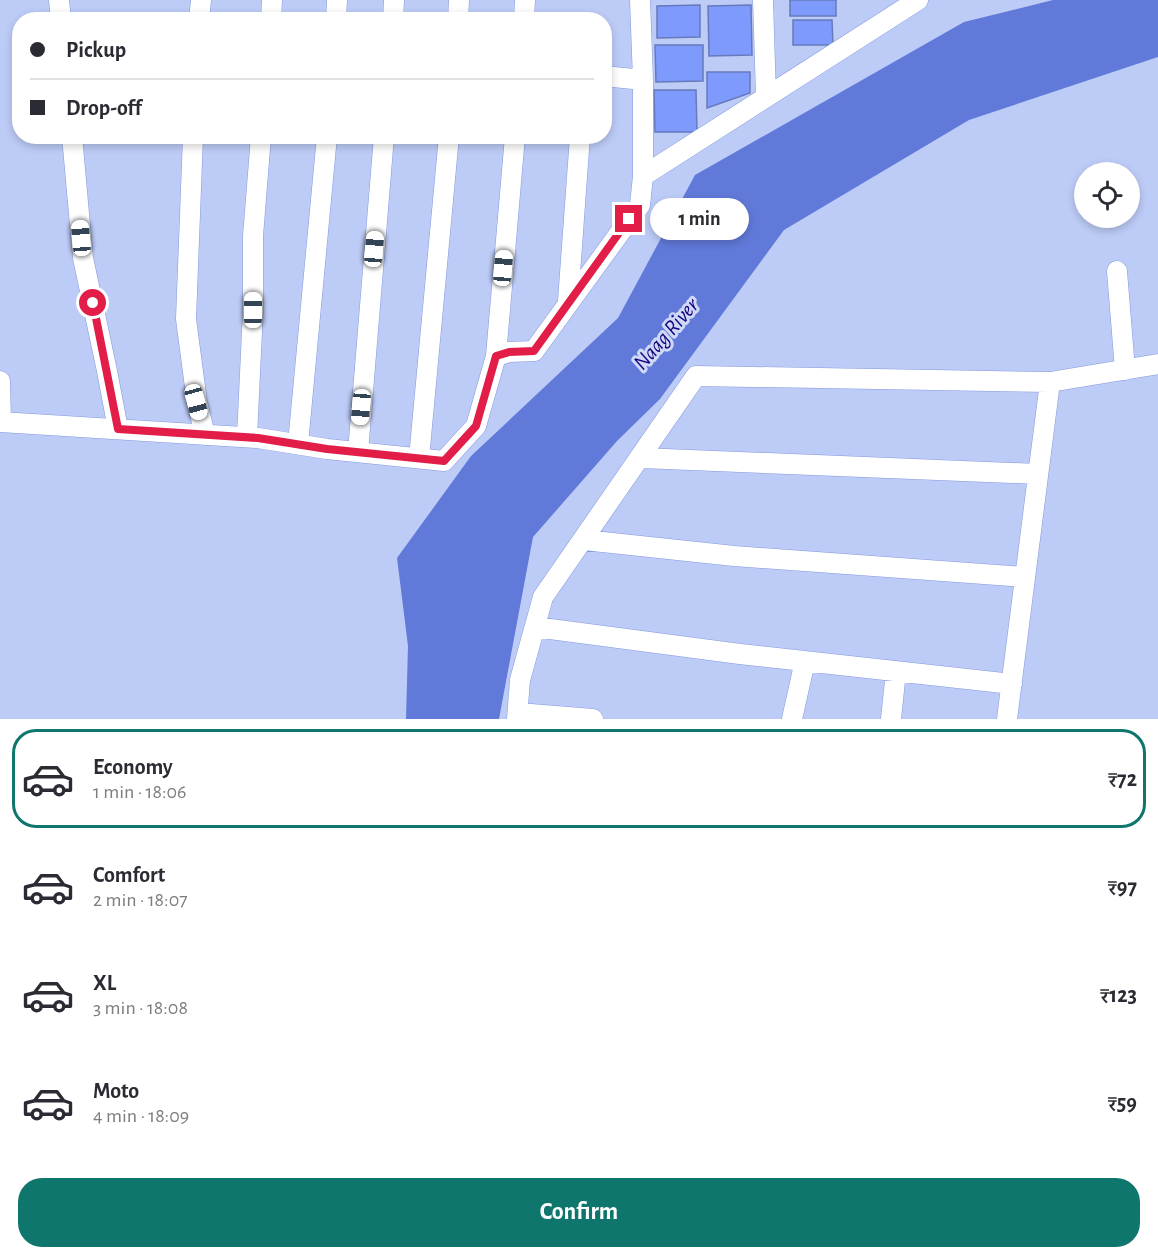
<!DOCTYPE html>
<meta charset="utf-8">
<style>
body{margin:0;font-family:"Alegreya Sans",sans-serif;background:#f7f7f7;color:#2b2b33;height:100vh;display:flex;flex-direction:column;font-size:22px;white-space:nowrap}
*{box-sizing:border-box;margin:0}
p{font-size:20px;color:#7c7c81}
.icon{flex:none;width:33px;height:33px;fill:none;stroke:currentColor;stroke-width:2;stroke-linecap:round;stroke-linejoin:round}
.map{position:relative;height:719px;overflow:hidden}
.details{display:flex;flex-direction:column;background:#fff;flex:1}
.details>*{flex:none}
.banner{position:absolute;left:12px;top:12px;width:600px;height:132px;border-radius:24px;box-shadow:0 3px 9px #0003;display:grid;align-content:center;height:132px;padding:0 18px;background:#fff}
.buttons{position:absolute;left:1074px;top:162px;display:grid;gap:12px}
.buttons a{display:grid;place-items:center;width:66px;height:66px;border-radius:50%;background:#fff;box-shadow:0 3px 9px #0003;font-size:30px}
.end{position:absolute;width:27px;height:27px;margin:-14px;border:8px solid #e11d48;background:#fff;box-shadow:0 0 0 3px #fff}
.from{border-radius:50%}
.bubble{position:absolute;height:42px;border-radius:21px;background:#fff;box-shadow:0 3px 9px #0003;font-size:20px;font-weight:700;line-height:42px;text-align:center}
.car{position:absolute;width:18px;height:36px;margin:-18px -9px;border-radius:8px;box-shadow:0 0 4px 2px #0007;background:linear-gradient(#fff 24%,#345 0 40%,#fff 0 76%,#345 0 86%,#fff 0)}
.banner b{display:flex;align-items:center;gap:21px;height:57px;font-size:22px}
.banner b+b{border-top:2px solid #e1e1e2}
.banner i{width:15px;height:15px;background:#2b2b33}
ul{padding:10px 0 0;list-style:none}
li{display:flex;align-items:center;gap:18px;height:99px;margin:0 12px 9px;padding:0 6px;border:3px solid transparent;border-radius:24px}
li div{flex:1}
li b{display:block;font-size:22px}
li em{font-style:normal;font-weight:700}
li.current{border-color:#0f766e}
li>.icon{width:54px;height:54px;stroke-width:1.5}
.primary-button{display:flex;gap:12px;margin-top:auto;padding:12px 18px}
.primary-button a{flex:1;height:69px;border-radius:24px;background:#0f766e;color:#fff;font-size:24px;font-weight:700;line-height:69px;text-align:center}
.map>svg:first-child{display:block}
</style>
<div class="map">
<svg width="1158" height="719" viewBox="0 0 1158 719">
<rect width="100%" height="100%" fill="#bdccf7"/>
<path fill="#617ad9" d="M1053,0h105v57l-189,63 -185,110 -124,169 -43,42 -84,96 -34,182h-93l2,-73 -11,-88 74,-102 147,-138 77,-143 269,-153z"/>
<path fill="#7f9afd" stroke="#6679bc" stroke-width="1.5" d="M790,0h46v16h-46z
M700,5v32l-43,1v-32z
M751,5l1,50 -43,1 -1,-50z
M793,20h39l1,25h-40z
M655,45h48v36l-47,1z
M707,72h43v21l-43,15z
M654,90h42l1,42h-42z"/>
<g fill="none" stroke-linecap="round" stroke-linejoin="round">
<g stroke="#8398dd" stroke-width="21">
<path id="minor" d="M59,0l2,20
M763,0l3,96
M199,20l2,-20
M271,20l1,-20
M336,20l1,-20
M393,20l1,-20
M458,20l1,-20
M524,20l1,-20
M604,76l39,4 -3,-80
M72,136l11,122 24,113 11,58
M193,136l-7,183 11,83 8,33
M643,176l275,-176
M1117,271l8,99
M568,301l12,-165
M496,356l13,-4 25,-1 106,-146 3,-29v-96
M0,381l1,41
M0,422l258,16 69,11 117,12 32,-35 20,-70 19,-220
M247,437l6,-127v-74l8,-100
M298,444l29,-308
M358,452l26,-316
M419,458l30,-322
M641,458l397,16
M584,540l150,16 291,21
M535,627l205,27 272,30
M518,713l75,6
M517,719l3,-39 23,-83 153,-221 354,6
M792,719l13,-58
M891,719l5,-48
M1007,719l43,-337 108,-18"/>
</g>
<use href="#minor" stroke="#fff" stroke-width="20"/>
</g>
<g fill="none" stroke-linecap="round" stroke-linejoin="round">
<path stroke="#e11d48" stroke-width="8" d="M93,303l25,126 140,9 69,11 117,12 32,-35 20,-70 13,-4 25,-1 95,-132"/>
</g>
<g text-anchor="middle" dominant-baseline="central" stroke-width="6" stroke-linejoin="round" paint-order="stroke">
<g font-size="22" font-style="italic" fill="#14057f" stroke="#cfd9f7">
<text transform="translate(666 334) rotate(-49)">Naag River</text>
</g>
</g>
</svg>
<div class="buttons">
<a><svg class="icon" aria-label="locate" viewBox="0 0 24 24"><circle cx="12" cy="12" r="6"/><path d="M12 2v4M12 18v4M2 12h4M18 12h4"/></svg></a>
</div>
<i class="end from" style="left:93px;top:303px"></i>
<i class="end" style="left:629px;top:219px"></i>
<div class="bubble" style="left:650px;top:198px;width:99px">1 min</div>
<i class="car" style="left:81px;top:238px;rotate:355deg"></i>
<i class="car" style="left:374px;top:249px;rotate:5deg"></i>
<i class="car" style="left:503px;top:268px;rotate:5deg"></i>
<i class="car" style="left:253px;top:310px;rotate:0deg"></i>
<i class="car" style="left:196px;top:402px;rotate:165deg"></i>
<i class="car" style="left:361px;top:407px;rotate:185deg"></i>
<div class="banner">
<b><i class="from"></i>Pickup</b>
<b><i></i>Drop-off</b>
</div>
</div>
<section class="details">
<ul>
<li class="current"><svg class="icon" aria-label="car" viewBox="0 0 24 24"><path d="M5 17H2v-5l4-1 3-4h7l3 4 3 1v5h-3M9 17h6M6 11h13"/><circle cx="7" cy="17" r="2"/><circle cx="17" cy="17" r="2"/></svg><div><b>Economy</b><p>1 min · 18:06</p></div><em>₹72</em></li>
<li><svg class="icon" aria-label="car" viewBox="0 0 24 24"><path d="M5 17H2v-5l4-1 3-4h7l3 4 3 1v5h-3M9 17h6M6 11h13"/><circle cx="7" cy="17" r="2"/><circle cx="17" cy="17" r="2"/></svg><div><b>Comfort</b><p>2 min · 18:07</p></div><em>₹97</em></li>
<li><svg class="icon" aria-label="car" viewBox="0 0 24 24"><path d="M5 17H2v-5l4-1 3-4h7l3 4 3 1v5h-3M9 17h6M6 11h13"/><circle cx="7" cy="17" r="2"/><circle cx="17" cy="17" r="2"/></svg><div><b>XL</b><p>3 min · 18:08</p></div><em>₹123</em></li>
<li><svg class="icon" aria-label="car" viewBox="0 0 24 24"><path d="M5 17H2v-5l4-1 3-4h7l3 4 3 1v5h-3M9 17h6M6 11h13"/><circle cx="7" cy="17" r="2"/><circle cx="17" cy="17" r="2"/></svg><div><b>Moto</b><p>4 min · 18:09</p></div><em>₹59</em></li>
</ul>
<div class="primary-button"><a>Confirm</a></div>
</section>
